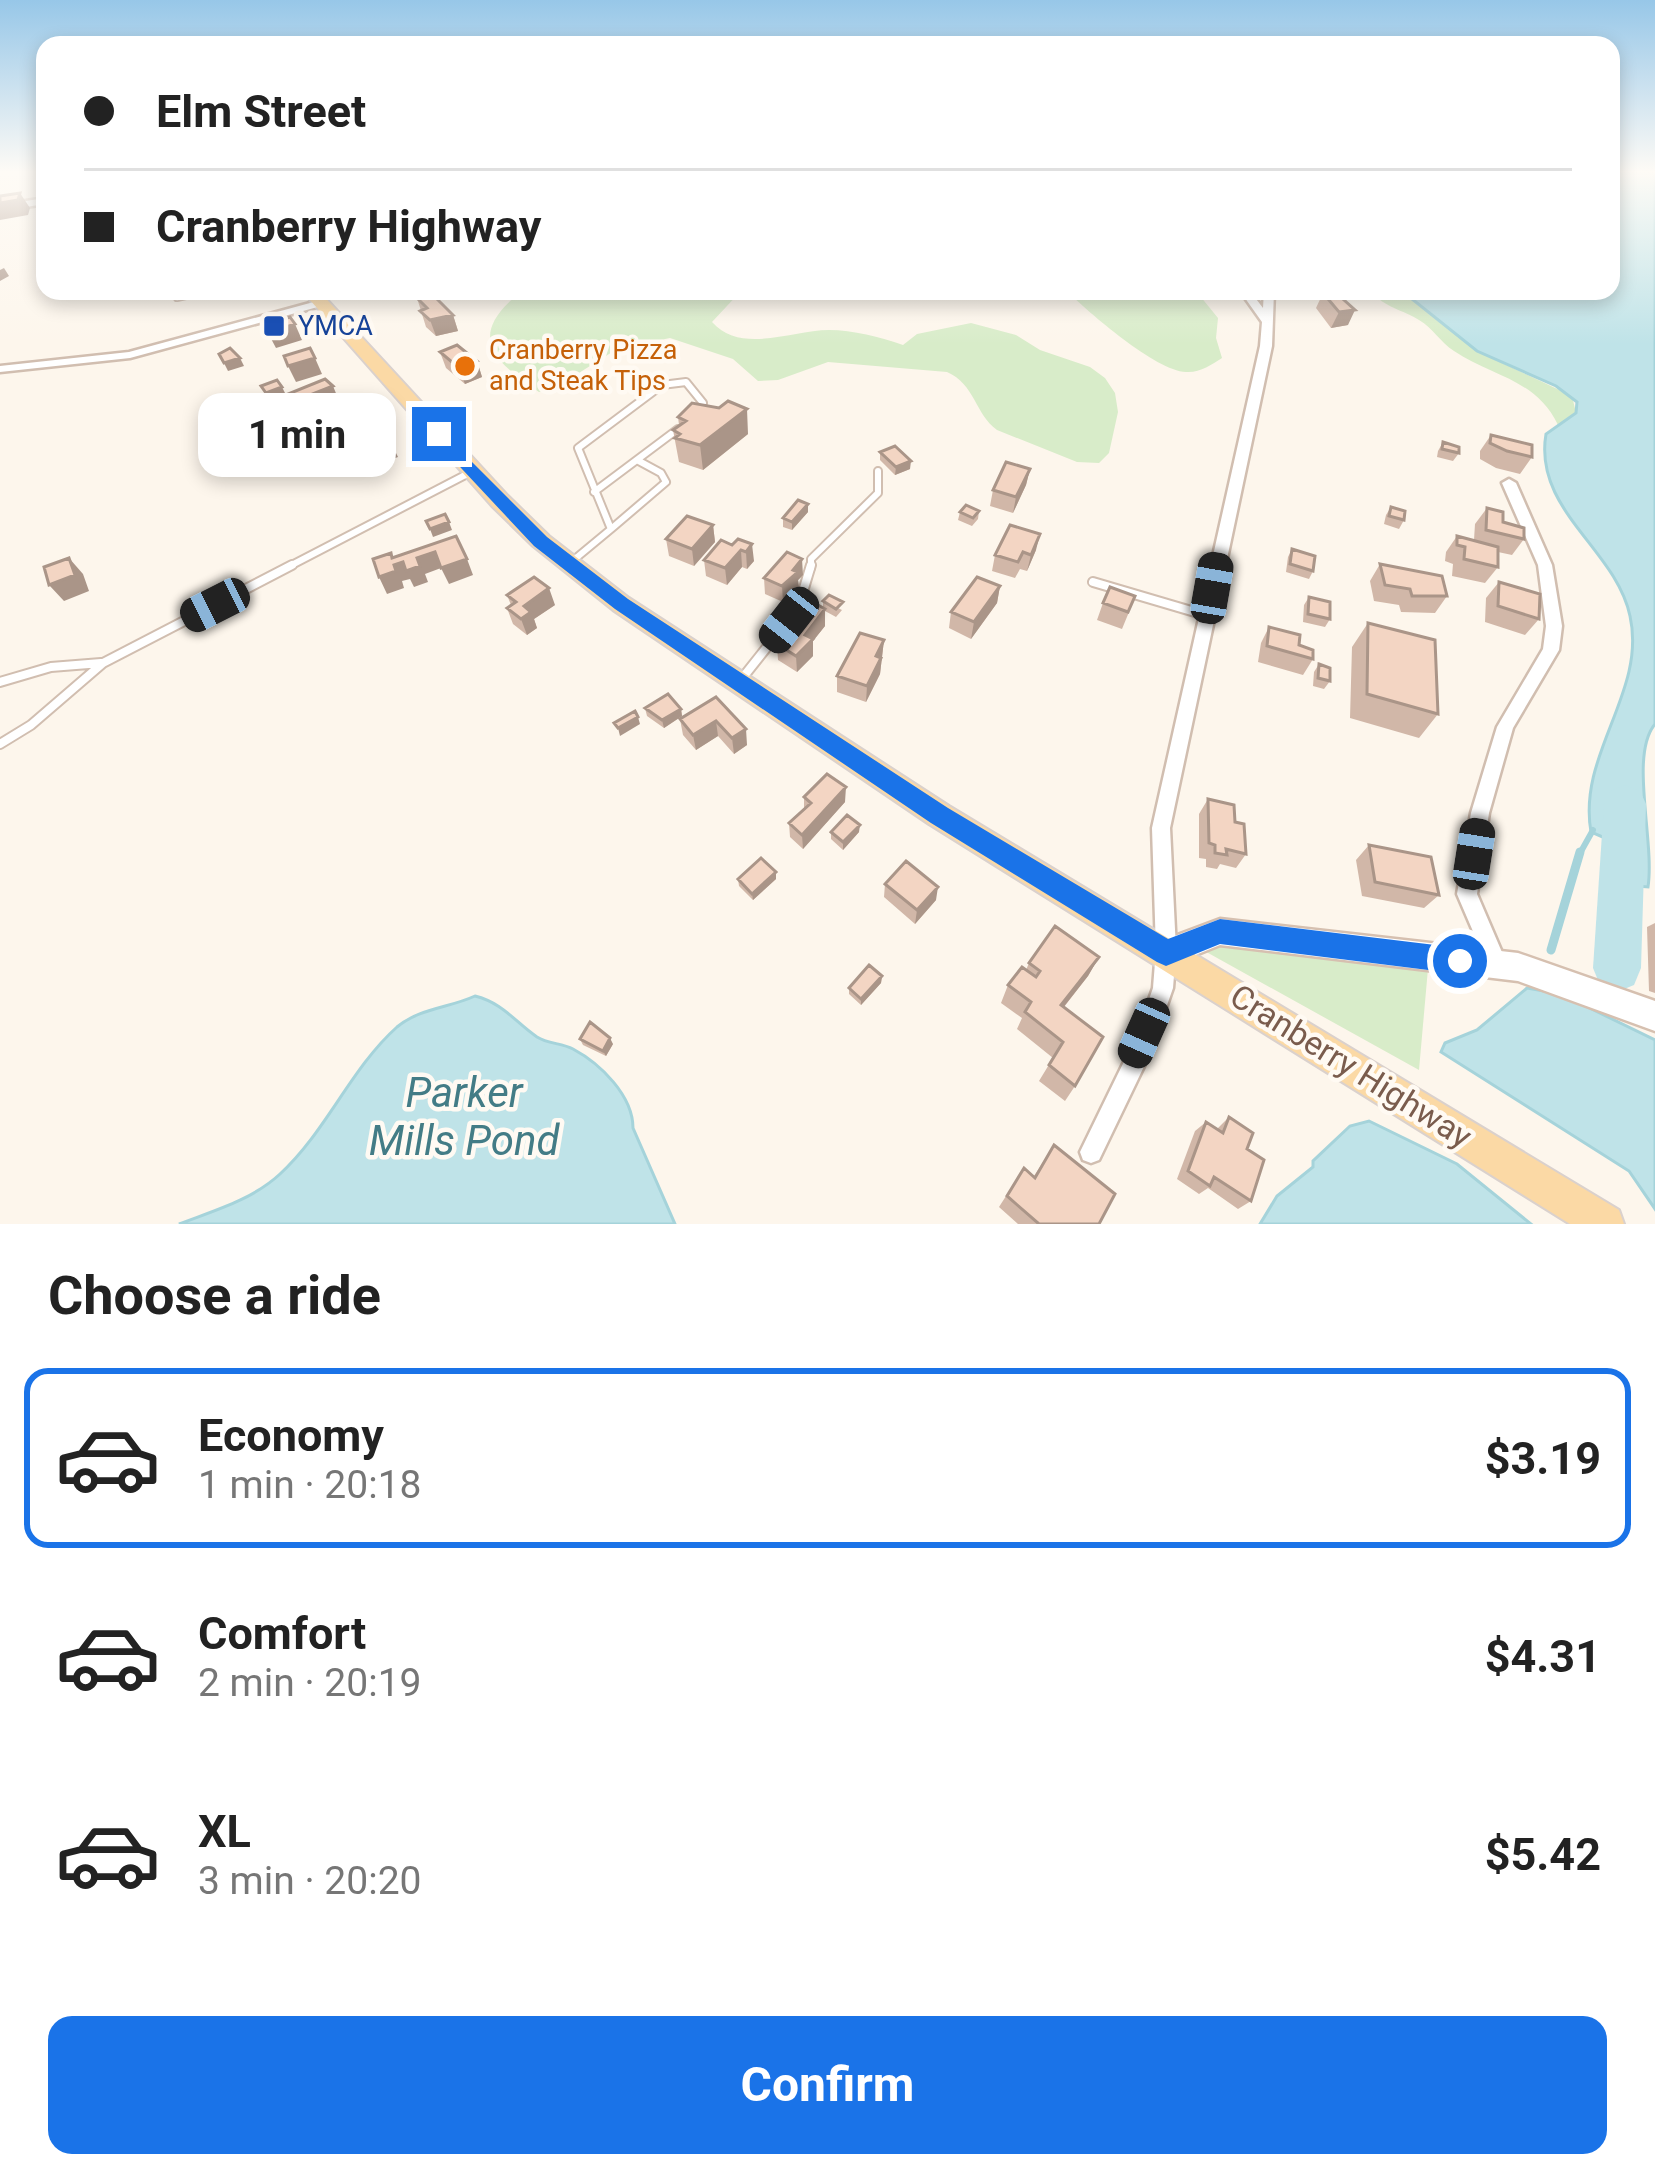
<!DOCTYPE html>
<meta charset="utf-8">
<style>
body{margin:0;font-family:Roboto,sans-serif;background:#f2f2f2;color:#222;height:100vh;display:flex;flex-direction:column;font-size:45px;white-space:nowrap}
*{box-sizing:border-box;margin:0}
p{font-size:39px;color:#767676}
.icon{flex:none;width:66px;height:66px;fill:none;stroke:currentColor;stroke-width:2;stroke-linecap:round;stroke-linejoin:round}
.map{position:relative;height:1224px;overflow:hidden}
.drawer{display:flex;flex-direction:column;background:#fff;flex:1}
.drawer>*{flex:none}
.banner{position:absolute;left:36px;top:36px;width:1584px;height:264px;border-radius:24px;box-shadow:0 6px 18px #0003;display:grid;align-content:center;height:264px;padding:0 48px;background:#fff}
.end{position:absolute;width:54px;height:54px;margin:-27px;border:15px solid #1a73e8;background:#fff;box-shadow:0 0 0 6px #fff}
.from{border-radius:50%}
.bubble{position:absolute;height:84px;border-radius:24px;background:#fff;box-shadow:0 6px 18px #0003;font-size:39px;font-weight:700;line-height:84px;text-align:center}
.car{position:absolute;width:36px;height:72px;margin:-36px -18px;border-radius:15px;box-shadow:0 0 9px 3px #0007;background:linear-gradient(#222 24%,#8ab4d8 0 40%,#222 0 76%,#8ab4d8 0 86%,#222 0)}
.banner b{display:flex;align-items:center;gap:42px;height:114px;font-size:45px}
.banner b+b{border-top:3px solid #e0e0e0}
.banner i{width:30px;height:30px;background:#222}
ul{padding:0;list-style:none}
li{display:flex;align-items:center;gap:36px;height:180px;margin:0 24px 18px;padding:0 24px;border:6px solid transparent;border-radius:24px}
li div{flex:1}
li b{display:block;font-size:45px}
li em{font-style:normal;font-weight:700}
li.current{border-color:#1a73e8}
li>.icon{width:108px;height:108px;stroke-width:1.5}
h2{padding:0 48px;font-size:54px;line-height:144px}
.primary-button{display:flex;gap:24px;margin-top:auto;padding:24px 48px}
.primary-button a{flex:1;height:138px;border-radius:24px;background:#1a73e8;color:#fff;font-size:48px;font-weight:700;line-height:138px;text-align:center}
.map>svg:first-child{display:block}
</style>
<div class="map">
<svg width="1655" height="1224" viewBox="0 0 1655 1224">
<rect width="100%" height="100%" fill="#fdf6ec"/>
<path fill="#d8ecc9" d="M522,291h219l-29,31c30,33 79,8 117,8 24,0 51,7 74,15l14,-11 54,-11 45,12 24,15 50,17 15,11 10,15 3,19 -9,41 -10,10 -22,-1 -80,-32c-22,-16 -22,-46 -50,-58l-119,-10 -50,18 -20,1 -25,-22 -63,-21 -53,11 -62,39 -16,4c-46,-31 -74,-57 -17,-101z
M1067,291h129l22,27 -2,20 6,20c-11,7 -22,15 -36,14 -30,-1 -98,-60 -119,-81z
M1372,291h30l75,60 95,45 4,17 -18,12c-22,-46 -65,-48 -104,-74 -14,-9 -21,-23 -35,-31 -15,-10 -37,-13 -47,-29z
M1183,939l247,7 -11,124z"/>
<path fill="#bfe3e8" stroke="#a5d3da" stroke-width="3" d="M1611,173h44v551c-26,31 0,117 -7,163l-11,-1 -9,-9 -7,-32 -30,-13c-14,-78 56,-140 39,-216 -14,-67 -97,-106 -84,-182l30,-21 1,-11 -21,-16 -79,-35 -75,-60h209z
M1527,988l34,6 94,46v169l-26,-38 -188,-119 4,-9 32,-13z
M475,996c28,7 40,26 62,41 11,7 25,6 36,12 28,15 60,47 60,79l42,96h-496c34,-13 73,-24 101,-50 46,-42 71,-106 117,-147 23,-19 52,-19 78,-31z
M1369,1121l88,43 74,60h-271l17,-28 36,-29v-6l37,-35z"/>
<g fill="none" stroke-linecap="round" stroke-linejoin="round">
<path stroke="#a5d3da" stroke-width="6" d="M1579,855l14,-25"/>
<path stroke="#a5d3da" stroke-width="9" d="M1551,950l29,-98"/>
<path fill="#bfe3e8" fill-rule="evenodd" d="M1625,785l15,6 6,13 -5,164 -7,17 -17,7 -17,-7 -7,-17 11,-164 6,-13z"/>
<g stroke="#d1beb0" stroke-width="8">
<path id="service-far2" d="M177,298l31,-7"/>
</g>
<g stroke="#d1beb0" stroke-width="10">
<path id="service-far1" d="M594,492l84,-63
M611,529l55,-47 -5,-9 -24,-13
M570,563l41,-34 -33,-81 84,-63 24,-3 17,21 -4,10
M286,568l185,-96
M811,568v-9l67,-66v-22"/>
</g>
<g stroke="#d1beb0" stroke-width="12">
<path id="service" d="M1093,582l112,33
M740,681l58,-73 13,-43
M0,682l51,-15 50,-4
M0,744l31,-19 72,-62 189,-98"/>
</g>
<g stroke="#d1beb0" stroke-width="5">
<path id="minor" d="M45,198v6l-45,7v-6z
M1240,291h10l13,17 1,-17h10l-2,55 -102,482 6,122 -3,38 -23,66 -51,106 -8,3 -8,-3 -3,-8 55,-113 18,-51 3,-38 -4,-122 108,-482 2,-24z
M321,300l5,3 -1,2 -195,53 -130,14v-6l129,-14z
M1509,479l7,4 36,82 10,61 -3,24 -46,78 -24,85 -12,81 30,70 -3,7 -7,3 -7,-3 -33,-77 14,-81 26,-86 46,-78 3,-23 -8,-61 -36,-82z"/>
</g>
<g stroke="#d6c0b0" stroke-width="5">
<path id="secondary" d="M1220,919l298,34 137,48v30l-137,-50 -298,-36 -54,22 -10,-4 -4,-10 4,-10z"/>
</g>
<g stroke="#dad1cd" stroke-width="4">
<path id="primary" d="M302,291h17l189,205 41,40 80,62 320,208 670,404 5,14h-54l-641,-400 -316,-214 -80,-64 -41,-40z"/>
</g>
<use href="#service-far2" stroke="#fff" stroke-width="4.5"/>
<use href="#service-far1" stroke="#fff" stroke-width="6"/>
<use href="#service" stroke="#fff" stroke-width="8"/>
<use href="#minor" fill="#fff" fill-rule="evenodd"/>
<use href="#secondary" fill="#fff" fill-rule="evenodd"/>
<use href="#primary" fill="#fbd9a5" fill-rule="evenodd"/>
</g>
<path fill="#d1b7a8" d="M868,291h25l-8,9 -17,-5z
M1334,291l14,34 -17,3 -15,-20 7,-15z
M417,298l36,17 5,16 -22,5 -10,-9z
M440,352l37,9 5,16 -17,7 -19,-16z
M316,416l52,13 -34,13 -10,-10z
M678,417l70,17 -45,36 -24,-8 -6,-32 6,-5z
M1491,435l41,22 -12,17 -24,-6 -16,-9v-8z
M1443,442l16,11 -6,8 -16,-4 1,-6z
M880,452l30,17 -15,6 -15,-15z
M1030,469l-4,16 -13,28 -23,-7 3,-16z
M808,504v8l-16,18 -9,-3v-9z
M1391,507l13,13 -5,9 -15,-5 2,-9z
M1487,508l37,31 -12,16 -14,-3v15l-13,16 -33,-7 1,-12 -8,-3 1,-9 11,-16 17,4 1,-16z
M979,511l-1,8 -6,7 -14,-6 2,-8z
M713,525l2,17 -21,24 -25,-10 -3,-17z
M738,539l16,22 -7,8 -5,-2 -15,18 -21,-9 -2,-16 28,-15z
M1292,549l21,22 -4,8 -23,-7 2,-15z
M1036,550l-9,21 -7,-2 -5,9 -23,-7 3,-16z
M1380,564l67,32 -12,17 -34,-1 -2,-7 -25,-4 -4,-20z
M803,575l-5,5 1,9 -16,13 -18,-8 -1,-16z
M1499,582l40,37 -14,16 -40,-13 1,-24z
M1000,586l-3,17 -26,36 -22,-11 2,-16z
M507,595l48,10 -21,14 3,9 -10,7 -14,-11 -6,-16 4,-3z
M1309,597l21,22 -5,8 -22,-5 1,-17z
M823,601l19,9 -6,7 -11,-6v15l-12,15v15l-16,16 -19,-12 -1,-16 11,-10 -1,-9 6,-5v-5l30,-7z
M1103,603l26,9 -7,17 -25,-9z
M1368,623l70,91 -19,24 -69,-20 2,-71z
M1269,627l44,32 -10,16 -45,-13 3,-19z
M884,640l-4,34 -14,28 -29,-10v-16z
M1319,664l11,17 -6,8 -11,-3 1,-14z
M716,697l31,48 -13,9 -16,-18 -22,14 -13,-15 -3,-16z
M645,708l36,1 1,7 -18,12 -17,-12z
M804,797l41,5 -42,47 -13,-12 -1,-14 15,-14z
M1208,799l27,23 11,32 -10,14 -16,-4 -3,5 -11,-2v-8l-7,-1v-44z
M831,832h28l-16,18 -12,-11z
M1369,845l70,50 -15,13 -62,-12 -6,-36z
M738,879h38l-23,21 -14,-14z
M885,884l51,16 -21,24 -31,-27z
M1655,923v70l-6,-2 -2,-64z
M1099,957l-11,19 -24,31 11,79 -10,15 -26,-20 14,-23 -36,-29 5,-11 -21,-15 7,-18 18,-15 3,-7z
M882,976l-1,7 -20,22 -12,-11v-6z
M580,1039l33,5 -7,12 -23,-11z
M1229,1117l18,32 4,52 -13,8 -30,-21 -9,6 -22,-15 18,-48 11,-9 11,7z
M1054,1145l45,79h-81l-19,-17 25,-39 10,8z"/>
<path fill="#aa9588" d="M20,193l10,15 -2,7 -28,5v-17z
M4,268l5,8 -9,5v-11z
M234,291h13l1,2 -13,7 -4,-7z
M1355,310l-7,15 -17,3 8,-16z
M453,315l5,16 -22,5 -6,-16z
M295,324l7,16 -26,8 -8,-15z
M240,358l4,8 -16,5 -4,-8z
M315,358l7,16 -26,8 -8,-16z
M477,361l5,16 -17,7 -6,-16z
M333,386l7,17 -36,15 -9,-17z
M282,387l4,8 -16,6 -4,-8z
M747,409l1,25 -45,36 -3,-25z
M361,412l7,17 -34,13 -8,-16z
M390,441l8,16 -42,16 -8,-17z
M911,461l-1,8 -15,6 1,-8z
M1030,469l-4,16 -13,28 3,-16z
M808,504v8l-16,18v-8z
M449,522l3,8 -19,7 -3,-8z
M713,525l2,17 -21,24 -2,-17z
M1040,534l-4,16 -9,21 4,-16z
M752,544l2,17 -7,8 -1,-17z
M741,550l1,17 -15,18 -2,-17z
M435,552l32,7 6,16 -24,9 -8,-16 -16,6 3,8 -14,5 -4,-8 -8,2 2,7 -17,6 -8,-17 15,-12z
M69,558l14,16 6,17 -25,10 -15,-16z
M802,559l1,16 -5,5 1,9 -16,13 -1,-16z
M1000,586l-3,17 -26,36 3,-17z
M549,588l6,17 -21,14 3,9 -10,7 -6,-16 3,-13z
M825,609v17l-12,15v15l-16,16 -1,-16 9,-21z
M884,640l-4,34 -14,28 1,-16 9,-30z
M681,709l1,7 -18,12 -2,-8z
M638,717l2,7 -20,12 -2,-8z
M716,721l2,15 -22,14 -3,-15z
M746,729l1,16 -13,9 -2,-16z
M846,787l-1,15 -42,47 -1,-14z
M860,825l-1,7 -16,18v-8z
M776,872v7l-23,21 -1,-6z
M938,887l-2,13 -21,24 2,-14z
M1099,957l-11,19 -37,47 10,-18z
M882,976l-1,7 -20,22v-6z
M610,1038l3,6 -7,12 -3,-5z"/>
<path fill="#f3d5c3" stroke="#aa9588" stroke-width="3" d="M20,193l-2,7 -18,3v-7z
M1334,291l21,19 -16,2 -16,-19z
M434,296l19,19 -23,5 -10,-9 7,-3 -10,-10z
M290,317l5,7 -27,9 -5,-8z
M457,345l20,16 -18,7 -19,-16z
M230,348l10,10 -16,5 -5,-9z
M310,348l5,10 -27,8 -4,-10z
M325,379l8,7 -38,15 -7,-7z
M277,380l5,7 -16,6 -5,-7z
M349,401l12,11 -35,14 -10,-10z
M728,401l19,8 -47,36 -25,-7 5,-4 -7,-4 13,-9 -8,-4 14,-14 27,5z
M379,429l11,12 -42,15 -8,-10z
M1491,435l41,10v12l-25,-6 -17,-8z
M1443,442l16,5v6l-17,-4z
M895,446l16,15 -15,6 -16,-15z
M1006,462l24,7 -14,28 -23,-7z
M798,500l10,4 -16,18 -9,-4z
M966,505l13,6 -6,7 -13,-6z
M1391,507l14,4 -1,9 -15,-4z
M1487,508l16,4v10l21,6v11l-38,-9z
M445,514l4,8 -19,7 -4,-8z
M687,516l26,9 -21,24 -26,-10z
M1010,525l30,9 -9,21 -8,-3 -5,10 -23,-7z
M456,536l11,23 -26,9 -6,-16 -18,6 3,8 -14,5 -3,-9 -9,3 2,6 -17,6 -6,-18 18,-6 1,5z
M1457,536l41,11v20l-34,-8 1,-12 -8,-2z
M738,539l14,5 -6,8 -5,-2 -16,18 -21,-8 17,-20 11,5z
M1292,549l23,7 -2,15 -23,-7z
M787,552l15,7 -9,11 5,2 -16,14 -18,-8z
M69,558l6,17 -26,10 -5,-18z
M1380,564l62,12 5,20h-35l-2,-7 -25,-4z
M534,577l15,11 -25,18 7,6 -10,7 -14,-11 9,-6 -9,-7z
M977,577l23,9 -26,36 -23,-10z
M1499,582l41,12 -1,25 -41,-13z
M1110,587l25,9 -7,16 -25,-9z
M829,595l14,7 -7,7 -13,-8z
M1309,597l21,5v17l-22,-5z
M809,600l16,9 -20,26 8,4 -17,17 -19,-12 16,-15 -6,-4 9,-8 -3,-2z
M1368,623l67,17 3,74 -71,-20z
M1269,627l31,8 -1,10 14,5v9l-46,-13z
M860,633l24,7 -8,16 5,2 -14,28 -30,-10z
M1319,664l11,4v13l-12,-3z
M668,694l13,15 -19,11 -17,-12z
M716,697l30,32 -14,9 -16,-17 -23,14 -13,-16z
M635,711l3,6 -20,11 -4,-5z
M827,774l19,13 -44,48 -13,-12 22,-20 -7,-6z
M1208,799l26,6 1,17 9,2 2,30 -20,-5 1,6 -12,-2v-8l-6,-2z
M847,815l13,10 -17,17 -12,-10z
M1369,845l62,12 8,38 -64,-13z
M761,858l15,14 -24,22 -14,-15z
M906,861l32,26 -21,23 -32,-26z
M1055,926l44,31 -38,48 42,32 -28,49 -26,-21 14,-23 -38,-30 6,-10 -23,-17 14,-18 14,10 4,-6 -11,-8z
M869,965l13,11 -21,23 -12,-11z
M590,1022l20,16 -7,13 -23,-12z
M1229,1117l24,16 -6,16 17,11 -13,41 -37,-24 -4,9 -22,-15 18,-49 17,11z
M1054,1145l61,49 -16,30h-60l-32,-28 17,-28 11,10z"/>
<linearGradient id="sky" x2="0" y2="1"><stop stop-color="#97c7e8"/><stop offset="0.5" stop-color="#fefbf6"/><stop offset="1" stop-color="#fefbf6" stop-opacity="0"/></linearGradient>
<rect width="1655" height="344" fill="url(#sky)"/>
<path fill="#1a73e8" d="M439,429l108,108 81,62 320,209 220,131 52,-20 240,29 10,4 3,9 -3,9 -10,4 -240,-30 -54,22 -9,-4 -226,-139 -316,-214 -81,-63 -101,-108 -2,-4z"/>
<rect fill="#1a4fb4" stroke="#fffaf3" stroke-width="4.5" x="262" y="314" width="24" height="24" rx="6"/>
<circle fill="#e8710a" stroke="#fffaf3" stroke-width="4.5" cx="465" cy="366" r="12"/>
<g text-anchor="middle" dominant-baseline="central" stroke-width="9" stroke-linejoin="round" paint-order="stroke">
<g font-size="27" fill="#164399" stroke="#fffaf3" text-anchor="start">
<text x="298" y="326">YMCA</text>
</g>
<g font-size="27" fill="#c56008" stroke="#fffaf3" text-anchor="start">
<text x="489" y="350">Cranberry Pizza<tspan x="489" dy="31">and Steak Tips</tspan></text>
</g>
<g font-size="33" fill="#7a5c4d" stroke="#fffaf3">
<text transform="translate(1351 1066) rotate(32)">Cranberry Highway</text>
</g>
<g font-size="42" font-style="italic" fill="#437c86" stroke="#fffaf3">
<text x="464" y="1092">Parker<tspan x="464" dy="48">Mills Pond</tspan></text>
</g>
</g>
</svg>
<i class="end from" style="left:1460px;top:961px"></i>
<i class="end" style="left:439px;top:434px"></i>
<div class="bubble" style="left:198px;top:393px;width:198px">1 min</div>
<i class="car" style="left:1212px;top:588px;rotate:10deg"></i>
<i class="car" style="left:215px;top:605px;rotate:243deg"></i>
<i class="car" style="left:789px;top:620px;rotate:218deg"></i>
<i class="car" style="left:1474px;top:854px;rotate:9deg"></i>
<i class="car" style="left:1144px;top:1033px;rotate:204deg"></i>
<div class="banner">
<b><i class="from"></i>Elm Street</b>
<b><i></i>Cranberry Highway</b>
</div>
</div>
<section class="drawer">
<h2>Choose a ride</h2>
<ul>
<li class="current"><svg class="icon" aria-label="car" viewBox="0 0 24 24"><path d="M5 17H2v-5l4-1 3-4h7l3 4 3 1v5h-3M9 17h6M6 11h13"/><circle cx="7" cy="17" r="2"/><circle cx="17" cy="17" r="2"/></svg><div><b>Economy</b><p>1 min · 20:18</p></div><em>$3.19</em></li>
<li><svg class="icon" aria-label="car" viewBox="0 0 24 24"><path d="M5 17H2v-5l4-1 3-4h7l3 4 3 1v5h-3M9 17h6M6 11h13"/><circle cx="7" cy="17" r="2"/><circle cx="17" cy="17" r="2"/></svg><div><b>Comfort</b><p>2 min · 20:19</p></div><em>$4.31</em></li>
<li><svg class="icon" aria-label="car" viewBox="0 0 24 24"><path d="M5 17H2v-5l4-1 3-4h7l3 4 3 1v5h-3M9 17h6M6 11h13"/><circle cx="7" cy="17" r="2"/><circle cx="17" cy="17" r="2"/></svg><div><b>XL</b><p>3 min · 20:20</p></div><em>$5.42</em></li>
</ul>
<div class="primary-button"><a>Confirm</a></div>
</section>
